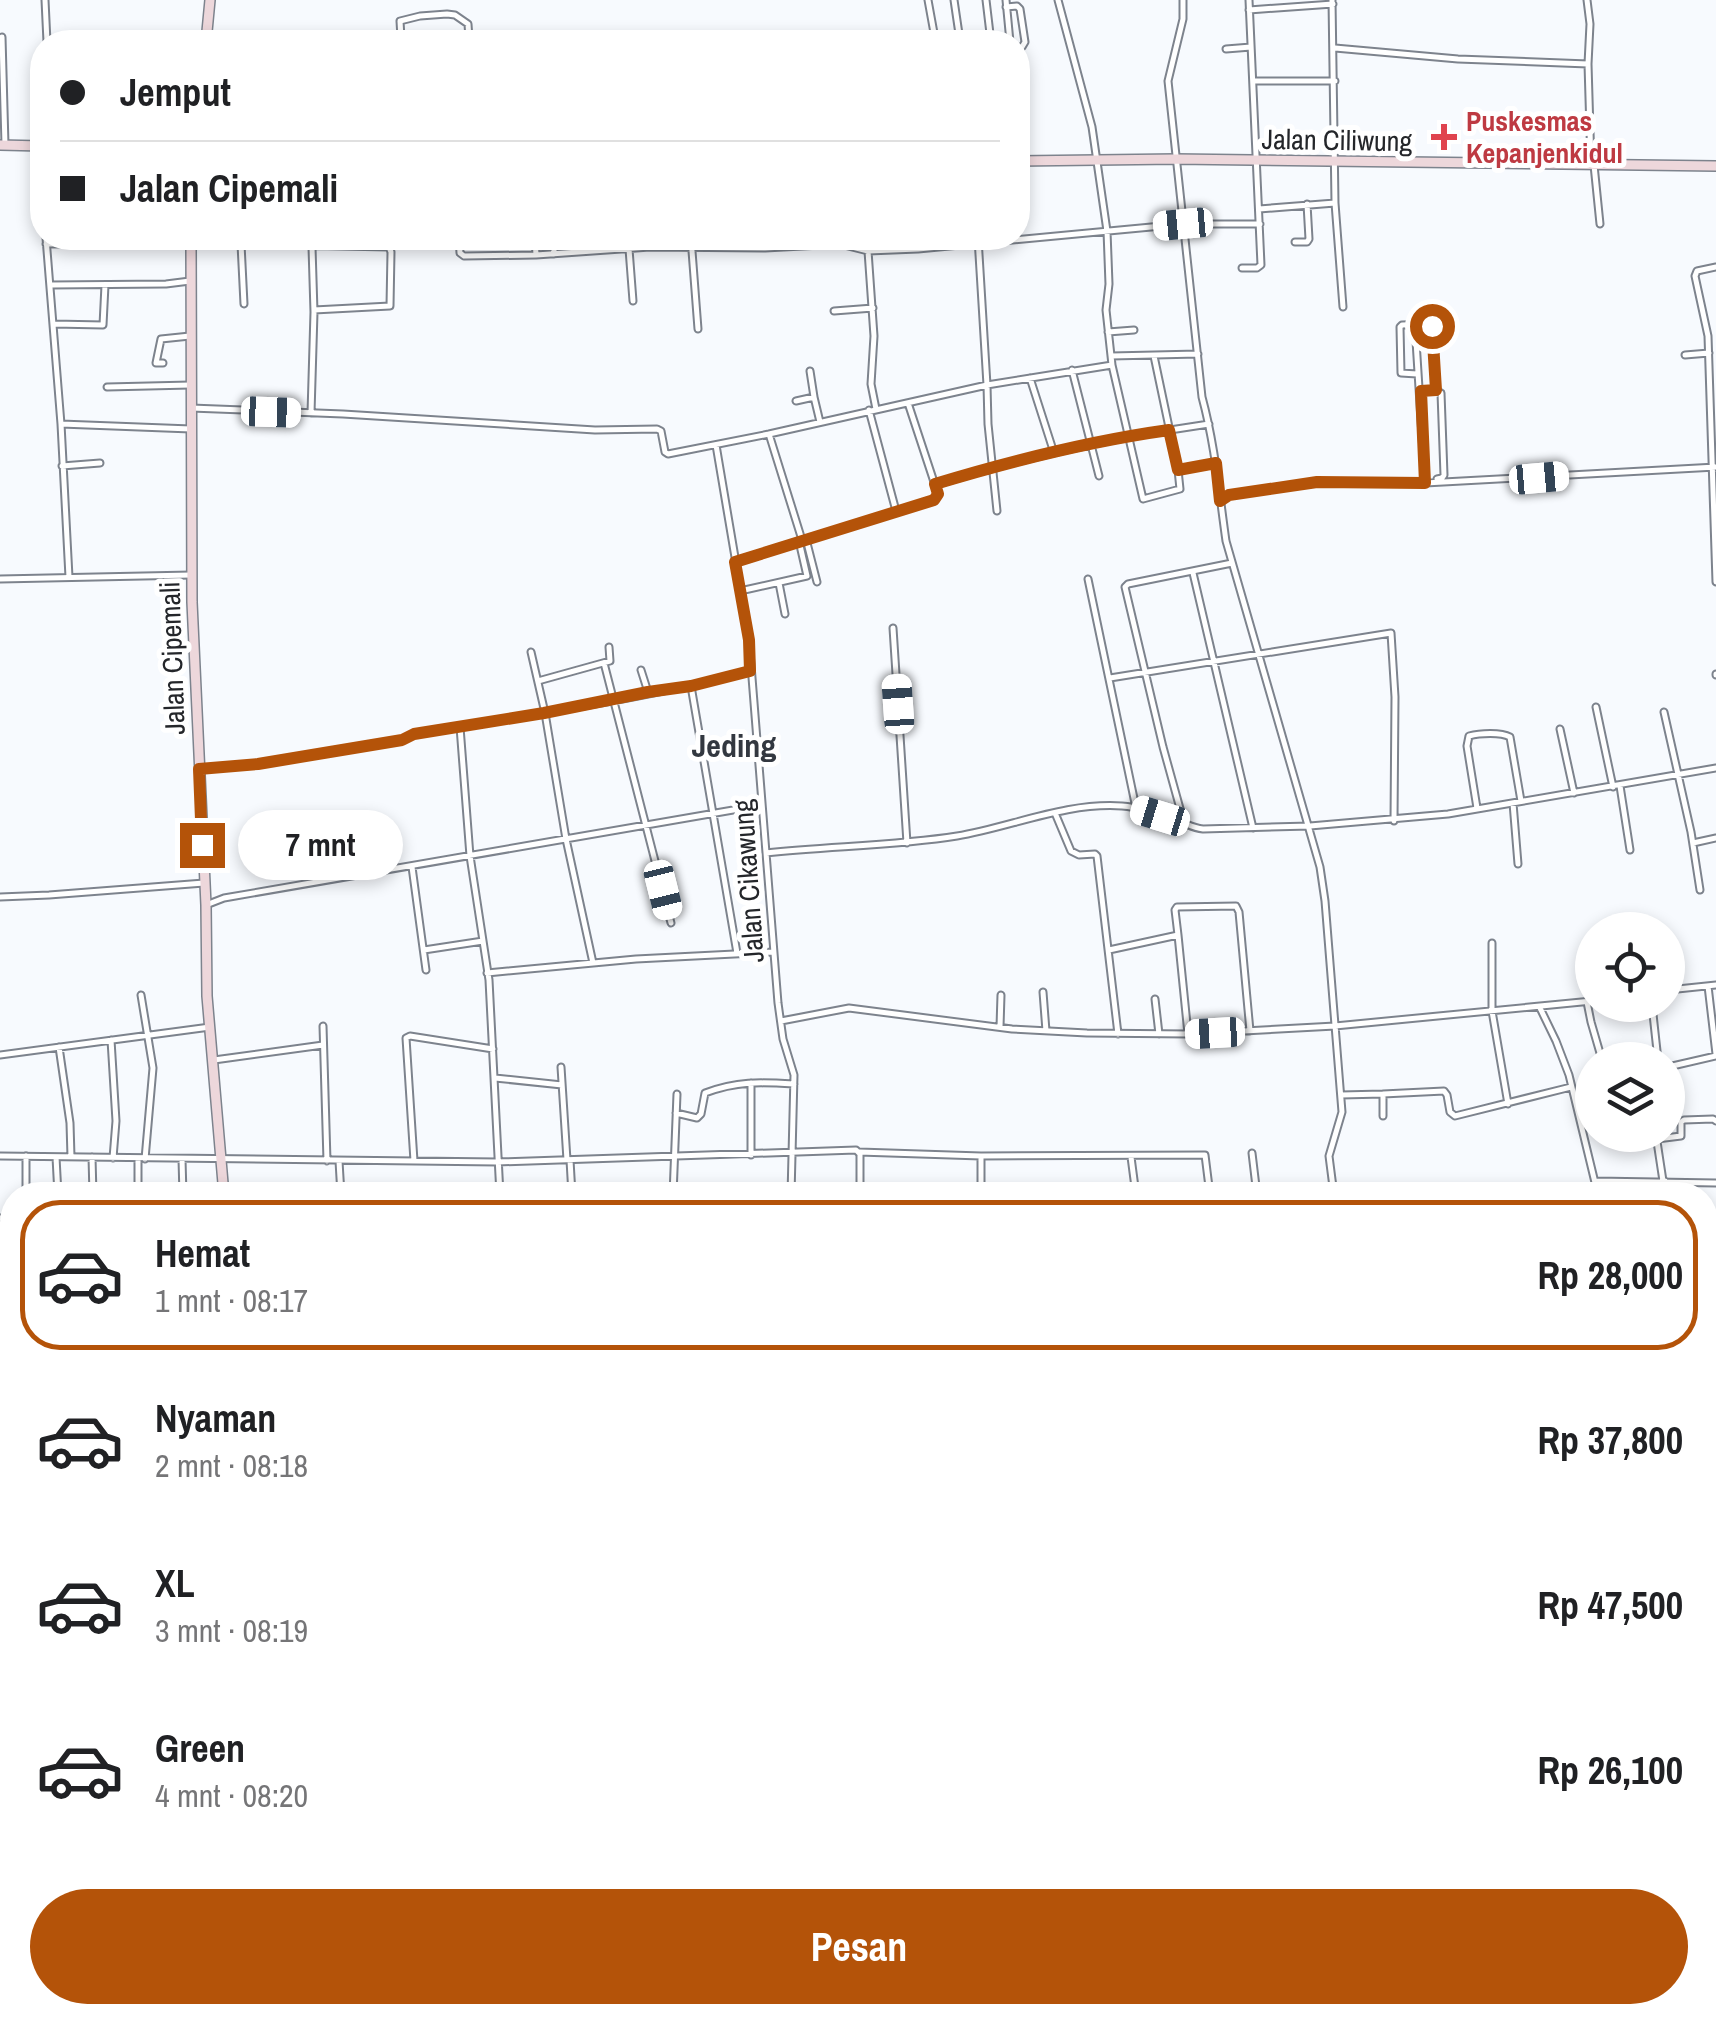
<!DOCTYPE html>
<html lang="id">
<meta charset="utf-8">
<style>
body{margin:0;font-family:"Archivo Narrow",sans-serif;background:#f2f2f2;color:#202124;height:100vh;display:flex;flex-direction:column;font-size:38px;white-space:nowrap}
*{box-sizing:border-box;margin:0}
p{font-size:32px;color:#757577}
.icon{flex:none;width:55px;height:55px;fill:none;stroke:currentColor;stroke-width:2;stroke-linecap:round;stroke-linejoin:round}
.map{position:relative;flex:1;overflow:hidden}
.sheet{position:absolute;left:0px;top:1182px;width:1718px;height:842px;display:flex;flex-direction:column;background:#fff;border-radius:40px 40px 0 0;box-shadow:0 5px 15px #0003}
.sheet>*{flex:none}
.guide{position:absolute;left:30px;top:30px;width:1000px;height:220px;border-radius:40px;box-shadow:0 5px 15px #0003;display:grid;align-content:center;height:220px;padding:0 30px;background:#fff}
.controls{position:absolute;left:1575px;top:912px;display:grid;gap:20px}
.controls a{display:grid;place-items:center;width:110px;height:110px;border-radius:50%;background:#fff;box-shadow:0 5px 15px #0003;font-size:50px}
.end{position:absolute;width:45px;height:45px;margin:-22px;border:12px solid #b45309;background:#fff;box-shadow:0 0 0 5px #fff}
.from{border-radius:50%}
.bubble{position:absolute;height:70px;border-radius:35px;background:#fff;box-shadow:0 5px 15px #0003;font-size:32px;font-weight:700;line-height:70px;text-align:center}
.car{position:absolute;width:30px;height:60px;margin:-30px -15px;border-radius:12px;box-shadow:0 0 8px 2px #0007;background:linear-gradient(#fff 24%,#345 0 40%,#fff 0 76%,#345 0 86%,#fff 0)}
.guide b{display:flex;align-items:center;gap:35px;height:95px;font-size:38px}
.guide b+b{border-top:2px solid #e0e0e0}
.guide i{width:25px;height:25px;background:#202124}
ul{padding:18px 0 0;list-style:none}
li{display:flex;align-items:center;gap:30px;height:150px;margin:0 20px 15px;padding:0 10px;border:5px solid transparent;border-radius:40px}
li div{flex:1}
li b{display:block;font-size:38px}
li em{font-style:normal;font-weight:700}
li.active{border-color:#b45309}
li>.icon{width:90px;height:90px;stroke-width:1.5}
.button{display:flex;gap:20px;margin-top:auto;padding:20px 30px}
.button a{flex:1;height:115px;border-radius:60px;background:#b45309;color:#fff;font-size:40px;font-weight:700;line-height:115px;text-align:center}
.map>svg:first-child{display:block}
</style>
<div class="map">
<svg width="1716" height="2024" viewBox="0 0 1716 2024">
<rect width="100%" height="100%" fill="#f7fafe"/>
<path fill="#a9dbb6" d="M12,1293v273l-12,-6v-266z"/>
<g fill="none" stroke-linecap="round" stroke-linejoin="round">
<g stroke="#7d838d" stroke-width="9">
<path id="minor" d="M45,0l2,42
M928,0l6,33 3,4 22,-3 -5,-34
M986,0l5,42
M1006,0l4,42
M1058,0l34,127 15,104 2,53 -3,26 6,55 31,134 37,-10 -2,-19
M1183,0v19l-15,62 34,316c13,48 17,95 24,144l94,326 5,34 17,211 -13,44 5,39
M1332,0l3,203 8,104
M1587,0l3,24 -2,40 3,101
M1006,7l11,-1 3,3 5,33 -3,5 -4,1
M1249,10l84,-6
M2,37l3,108
M468,37l-67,1 -1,-17 20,-5 27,-2 8,1 13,9 1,15 5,3
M1335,48l123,11 130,5
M1226,49l25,-2
M1253,81h82
M40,146l2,37
M1594,165l6,59
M1259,209l76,-6
M46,238l15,186 8,153
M459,238l1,15 4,3 72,-1 114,-8 115,1 75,-4 28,7 6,85 -3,48 5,25
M535,238l1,17
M554,238v16
M606,238v12
M691,238l7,91
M764,238l1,10
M918,238v11
M1295,242h12l2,-3 -2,-35
M46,244l145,-1 198,4 2,5 -1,54 -76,4
M241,244l3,60
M629,249l4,52
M868,251l50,-2 265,-25h77
M1716,267l-19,4 -2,5 13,60 8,246
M1242,268h15l4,-3 -12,-265
M51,285l115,-1 24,-3
M834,311l39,-3
M54,324l49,1 2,-40
M1415,325l10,158
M1108,332l26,-2
M1685,355l24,-2
M1111,356l87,-2
M1154,356l24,114 38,-7
M163,363h-7l5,-24 29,-3
M1072,370l27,106
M810,371l4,26
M1417,374l-16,-1 -1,-46 2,-2 29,-1 5,67
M1030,378l24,75
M107,387l83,-2
M1421,391h15l5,2 3,82 -2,3 -5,1
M796,401l18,-4 6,25
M908,403l27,82
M191,408l152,6 252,16 62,-1 4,2 4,21 3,2 101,-20 218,-49 -9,-147
M869,410l27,101
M311,413l3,-101 -2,-65
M61,424l130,5
M769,434l33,106
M716,445l33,195 29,363 5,36 11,36 -3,120
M62,466l38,-3
M1222,499l7,-4 88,-13 108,1 291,-16
M997,511l-9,-87 -1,-39 125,-20
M806,539l11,43
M735,561l199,-61 4,-6 -3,-9c90,-28 181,-48 274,-61
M1193,573l60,255
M0,579l191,-4
M1088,579l48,229
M779,583l6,31
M740,591l67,-15 -8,-35
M893,628l14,215
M531,652l14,61 21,126 27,124
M604,663l67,260
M641,670l7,22
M1716,674v1
M1110,678l281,-45 4,64 -1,124
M538,681l72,-20 -1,-14
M691,686l46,267
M1596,707l17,80
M1664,712l27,120 9,58
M460,727l10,129 19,124 11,215
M1560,729l14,64
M199,769l60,-5 143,-24 12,-6c112,-19 226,-34 336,-63
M1620,786l10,64
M1513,803l5,61
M1477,808l-10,-62 2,-10c11,-3 32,-4 41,1l11,64
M1055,813l16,38 8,4 16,-1 2,2 21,178
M1184,823l-21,-76 -38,-160 3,-3 104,-21
M1693,843l23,-5
M766,853c64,-7 128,-7 191,-17 54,-9 109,-34 165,-30 19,1 41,9 59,16 8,3 13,6 22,7l107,-3 138,-12 268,-46
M412,867l14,103
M0,897l49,-2 155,-12
M206,905l18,-7 538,-93
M1178,935l-3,-25 2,-3 59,-1 3,6 11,119
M1492,943v68l16,93
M424,950l59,-9
M1109,950l69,-15 10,99
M487,973l149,-14 137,-7
M1708,986l8,68
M1668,990l48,-5
M1043,992l3,39
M141,995l12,73 -8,91
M1155,999l4,35
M1587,1002l4,20 11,38
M1652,1005l6,55
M1540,1008l16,33 13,34 29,120
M781,1021l68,-13 163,21 75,4 101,1 147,-8 257,-25
M323,1026l4,135
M1000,1027l1,-32
M111,1040l5,81 -3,37
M59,1047l11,76 1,34
M0,1055l210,-28
M214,1060l109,-15
M561,1067l6,93
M1668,1067l48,-11
M495,1078l67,7
M1383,1094l61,-3 3,4 3,17 5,4 116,-29
M1341,1095l42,-1v22
M676,1113l21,5 4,-4 4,-21c32,-12 54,-11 89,-9
M1656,1135l7,46
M1657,1139l24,-3v-14l3,-2 29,-1 3,2
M859,1152l122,4 224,-1 5,40
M1252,1153l5,42
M751,1155v-72
M0,1156l497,6 359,-12 4,4v41
M26,1156v39
M981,1156v39
M56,1157l2,38
M92,1157l1,38
M1131,1157l5,38
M138,1159v36
M182,1159l1,36
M570,1160l2,35
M339,1161l2,34
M414,1161l-8,-123 4,-2 83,13
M1596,1181l120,2
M1665,1181l2,14
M673,1195l4,-101
M0,1218h12
M1705,1314l11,-1
M1705,1416l11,59
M1705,1509l11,-2
M1705,1602h11
M0,1641l12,1
M1705,1724l11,-2
M0,1782h12
M1705,1790l11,46
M1705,1909l11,-4
M0,1933l12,-127
M1705,1961l11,-2
M1063,2012l1,12
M1485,2017l60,1v6
M0,2018l58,6
M1545,2018h12
M175,2024l4,-12
M254,2024l3,-12
M366,2024l2,-12
M562,2024l1,-12
M938,2024l2,-12
M1235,2024l1,-12
M1357,2024v-12
M1645,2024l4,-12"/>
</g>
<g stroke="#7d838d" stroke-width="12">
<path id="secondary" d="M206,42l4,-42
M0,145l42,1
M1018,161l158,-2 540,7
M191,238l1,364 14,303 1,91 17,199
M438,2024l2,-12"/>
</g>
<use href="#minor" stroke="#fff" stroke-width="5"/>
<use href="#secondary" stroke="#edd7db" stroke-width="9"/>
</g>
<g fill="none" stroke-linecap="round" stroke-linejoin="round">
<path stroke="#b45309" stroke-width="12" d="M202,845l-3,-76 59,-5 144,-24 12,-6 130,-21 104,-21 43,-6 59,-15 -1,-31 -14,-78 199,-62 4,-6 -3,-10c76,-23 155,-43 234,-54l9,40 38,-7 4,38 9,-6 88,-13 108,1 -4,-92 15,-1 -4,-64"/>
</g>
<path fill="#e0444e" stroke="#fff" stroke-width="4" d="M1439 122h10v10h10v10h-10v10h-10v-10h-10v-10h10z"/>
<g text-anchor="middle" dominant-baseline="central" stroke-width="10" stroke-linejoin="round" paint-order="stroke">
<g font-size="28" font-weight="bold" fill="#be3a42" stroke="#fff" text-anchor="start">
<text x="1466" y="121">Puskesmas<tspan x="1466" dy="32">Kepanjenkidul</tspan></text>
</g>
<g font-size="28" fill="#24262a" stroke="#fff">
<text transform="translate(1337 140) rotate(1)">Jalan Ciliwung</text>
<text transform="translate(172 658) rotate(-92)">Jalan Cipemali</text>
<text transform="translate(748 881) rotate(-94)">Jalan Cikawung</text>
</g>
<g font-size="32" font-weight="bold" fill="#333840" stroke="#fff">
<text x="734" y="745">Jeding</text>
</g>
</g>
</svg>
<div class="controls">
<a><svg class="icon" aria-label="locate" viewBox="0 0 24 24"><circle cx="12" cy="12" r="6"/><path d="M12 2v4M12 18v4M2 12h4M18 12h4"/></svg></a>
<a><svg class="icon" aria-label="layers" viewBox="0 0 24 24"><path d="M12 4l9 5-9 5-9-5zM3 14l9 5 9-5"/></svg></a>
</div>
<i class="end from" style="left:1432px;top:326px"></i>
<i class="end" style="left:202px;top:845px"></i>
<div class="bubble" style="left:238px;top:810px;width:165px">7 mnt</div>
<i class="car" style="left:1183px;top:224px;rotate:265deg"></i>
<i class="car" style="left:271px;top:412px;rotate:92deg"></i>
<i class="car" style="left:1539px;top:478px;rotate:85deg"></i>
<i class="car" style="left:898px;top:704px;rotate:356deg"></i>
<i class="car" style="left:1160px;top:816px;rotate:287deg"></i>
<i class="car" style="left:663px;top:890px;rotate:166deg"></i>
<i class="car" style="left:1215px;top:1033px;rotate:267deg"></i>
<div class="guide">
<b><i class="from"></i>Jemput</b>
<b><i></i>Jalan Cipemali</b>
</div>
<section class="sheet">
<ul>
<li class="active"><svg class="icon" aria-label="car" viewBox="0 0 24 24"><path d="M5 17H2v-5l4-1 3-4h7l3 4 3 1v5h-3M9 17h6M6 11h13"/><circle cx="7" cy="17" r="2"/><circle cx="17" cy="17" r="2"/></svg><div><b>Hemat</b><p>1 mnt · 08:17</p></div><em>Rp 28,000</em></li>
<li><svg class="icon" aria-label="car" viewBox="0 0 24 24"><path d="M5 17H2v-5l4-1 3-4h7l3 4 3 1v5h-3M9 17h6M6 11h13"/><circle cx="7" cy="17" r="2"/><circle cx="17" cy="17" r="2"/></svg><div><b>Nyaman</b><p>2 mnt · 08:18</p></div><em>Rp 37,800</em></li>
<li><svg class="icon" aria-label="car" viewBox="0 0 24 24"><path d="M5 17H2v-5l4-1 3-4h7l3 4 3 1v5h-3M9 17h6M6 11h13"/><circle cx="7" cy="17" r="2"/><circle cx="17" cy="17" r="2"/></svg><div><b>XL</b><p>3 mnt · 08:19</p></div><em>Rp 47,500</em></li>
<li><svg class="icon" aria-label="car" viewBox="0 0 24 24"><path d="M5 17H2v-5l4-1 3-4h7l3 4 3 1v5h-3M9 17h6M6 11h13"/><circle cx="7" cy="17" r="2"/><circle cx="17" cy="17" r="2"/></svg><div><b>Green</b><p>4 mnt · 08:20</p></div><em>Rp 26,100</em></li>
</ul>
<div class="button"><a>Pesan</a></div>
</section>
</div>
